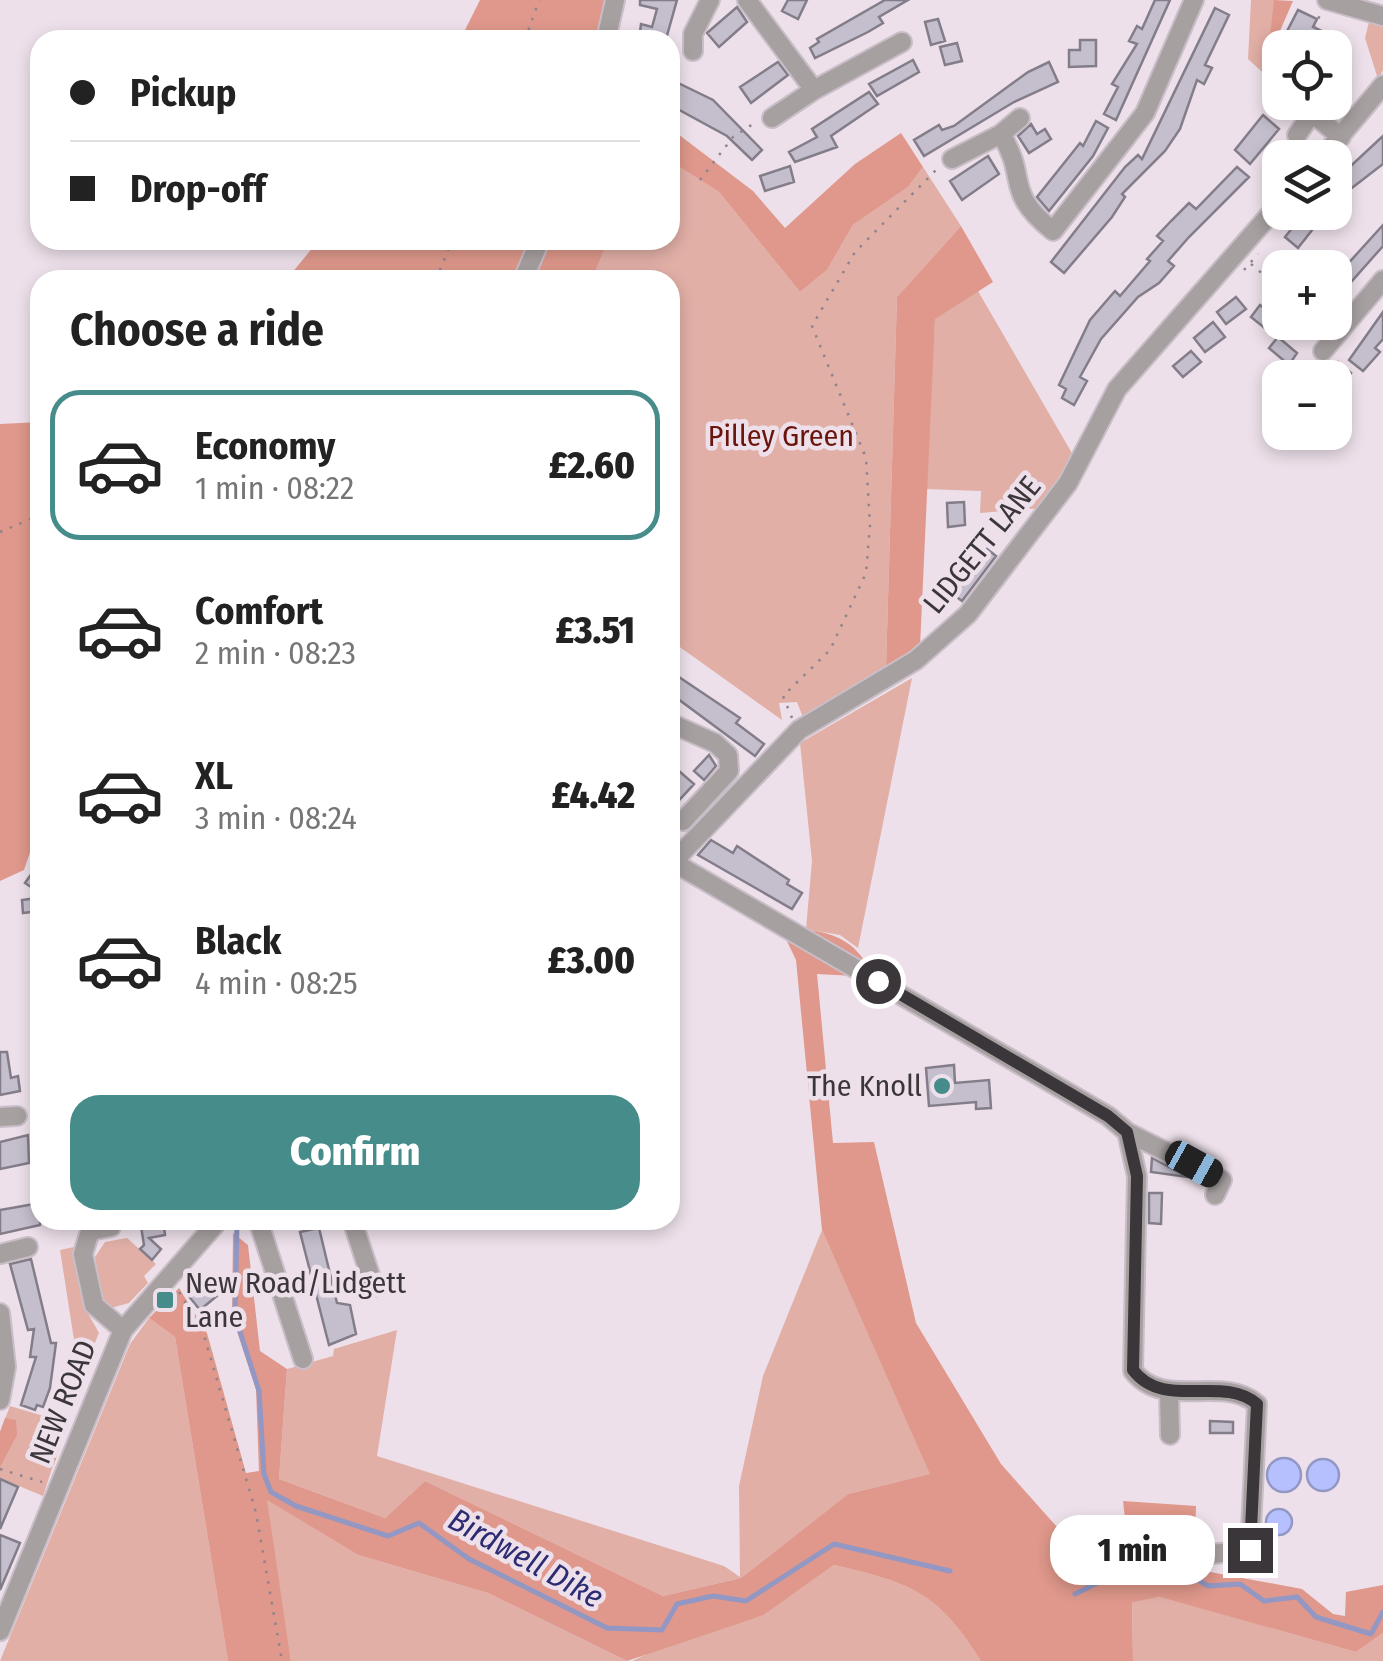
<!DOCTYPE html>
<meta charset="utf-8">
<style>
body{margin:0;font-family:"Fira Sans Condensed",sans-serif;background:#f2f2f2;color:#222;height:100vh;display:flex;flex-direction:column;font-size:38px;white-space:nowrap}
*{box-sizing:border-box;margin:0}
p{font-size:32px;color:#767676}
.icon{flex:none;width:55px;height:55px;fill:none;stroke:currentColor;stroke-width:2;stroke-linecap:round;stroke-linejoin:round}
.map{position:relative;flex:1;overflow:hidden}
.panel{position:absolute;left:30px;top:270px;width:650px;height:960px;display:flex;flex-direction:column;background:#fff;border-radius:30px;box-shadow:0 5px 15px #0003}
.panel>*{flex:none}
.banner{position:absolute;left:30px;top:30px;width:650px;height:220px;border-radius:30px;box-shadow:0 5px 15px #0003;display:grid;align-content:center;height:220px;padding:0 40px;background:#fff}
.buttons{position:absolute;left:1262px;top:30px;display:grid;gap:20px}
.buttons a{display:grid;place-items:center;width:90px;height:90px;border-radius:20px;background:#fff;box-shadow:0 5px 15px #0003;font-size:50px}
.end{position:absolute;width:45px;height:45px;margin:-22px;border:12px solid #3b363a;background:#fff;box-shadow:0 0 0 5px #fff}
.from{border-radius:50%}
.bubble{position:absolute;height:70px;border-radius:30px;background:#fff;box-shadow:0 5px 15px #0003;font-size:32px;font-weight:800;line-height:70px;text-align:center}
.car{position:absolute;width:30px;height:60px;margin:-30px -15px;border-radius:12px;box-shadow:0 0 8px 2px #0007;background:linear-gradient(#222 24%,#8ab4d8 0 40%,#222 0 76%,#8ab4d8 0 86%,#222 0)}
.banner b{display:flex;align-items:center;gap:35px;height:95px;font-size:38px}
.banner b+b{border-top:2px solid #e0e0e0}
.banner i{width:25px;height:25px;background:#222}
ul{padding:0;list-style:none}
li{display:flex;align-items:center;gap:30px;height:150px;margin:0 20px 15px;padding:0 20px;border:5px solid transparent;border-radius:30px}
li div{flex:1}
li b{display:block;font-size:38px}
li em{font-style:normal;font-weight:800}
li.on{border-color:#458c8a}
li>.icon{width:90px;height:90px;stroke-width:1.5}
h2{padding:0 40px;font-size:45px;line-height:120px}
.primary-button{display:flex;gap:20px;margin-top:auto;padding:20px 40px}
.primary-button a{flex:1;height:115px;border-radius:30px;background:#458c8a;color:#fff;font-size:40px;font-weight:800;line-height:115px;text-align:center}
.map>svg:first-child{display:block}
</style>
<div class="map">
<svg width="1383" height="1661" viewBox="0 0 1383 1661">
<rect width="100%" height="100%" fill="#ede0ea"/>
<path fill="#e1afa6" d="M1251,0h23l-1,46 7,4v23l-7,9 -25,-23z
M1369,22l14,3v45l-5,9 -13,-41z
M670,161l49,31 81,100 27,-22 26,-45 55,-38 15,-20 38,59 -64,71 -11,370 -82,53 -7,-18 -18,1 3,17 -112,-80v-360h-78l16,-40h62z
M978,291l95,164 -32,53 -61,5 1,-22 -56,-2 10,-171z
M912,678l-54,270 -18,-13 -34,-6 6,-68 -12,-118z
M822,1230l109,244 -83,20 -107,84 -78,18 -238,-115 -40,37 -106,-39 8,-110 46,-13 1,-7 63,-19 -20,126 347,110 16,11 -1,-91 24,-110z
M127,1238l29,26 -12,12 4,7 -19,20 -18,5 -8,-6 -8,-45 10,-15z
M74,1247l11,61 14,25 -19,45 -20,-128z
M149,1318l26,19 53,324h-228l130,-317z
M10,1406l57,17 -24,73 -43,-18v-46z
M266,1499l92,56 130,38 139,68h-336z
M834,1565c77,18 104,27 147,96h-349l41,-19 91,-27z
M1161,1597l195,55 27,-19v28h-250l-1,-60z"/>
<path fill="#df988b" d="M480,0h125l-9,40h-136z
M1274,0l19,1 -20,46 -4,-2z
M670,128l83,63 32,37 70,-64 46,-31 22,34 -15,20 -55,38 -26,45 -27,22 -81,-100 -49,-31z
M961,226l32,56 -58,37 -15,328 -34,20 11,-370z
M319,240h289l-16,40h-306z
M40,422v401l-16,47 -24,11v-457z
M806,929c33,6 47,12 65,41l-16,6 -38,-2 16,169 41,-1 42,181 85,141 88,99 40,-8 -6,-54 73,5 -2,63 108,20 31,25 12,2 1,-24 37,-7v48l-27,19 -196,-55 -28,5 1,59h-152c-43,-69 -70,-78 -147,-96l-70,50 -137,46 -139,-68 -130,-38 -91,-55 24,161h-63l-53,-324 -26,-19 30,-30 28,45 39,140 13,-2 -3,-82 -24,-73 1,-83 15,12 12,106 27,18 -8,110 106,39 40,-37 238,115 78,-18 107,-84 82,-20 -108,-244 -26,-270 -12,-25 19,7z
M5,1418l11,2 1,15 -17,32v-35z
M65,1429l-11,36 -18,-7 -5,-13 16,-15z"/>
<path fill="#b7c0ff" stroke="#9297c4" stroke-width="2.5" d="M1267 1475a17 17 0 1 1 34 0a17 17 0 1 1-34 0Z
M1307 1475a16 16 0 1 1 32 0a16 16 0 1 1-32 0Z
M1266 1522a13 13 0 1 1 26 0a13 13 0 1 1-26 0Z"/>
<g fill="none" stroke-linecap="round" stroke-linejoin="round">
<path stroke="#9297c4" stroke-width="5" d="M237,1223l-2,93 24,75 5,83 7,18 25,14 92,30 31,-13 50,36 138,69 55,2 15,-26 36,-8 33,5 88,-57 116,27
M1075,1594l49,-24 61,2 23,14 32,-2 24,17 33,-4 19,20 55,17 12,-22"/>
</g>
<path fill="#c5bfcd" stroke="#837d8a" stroke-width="2.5" d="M640,0h37l-11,39 -27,1 2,-16 11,3 5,-18 -17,-4z
M788,0h19l-9,19 -16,-8z
M885,0h23l-29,17 4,6 -15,9 -53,26 -5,-10 9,-6 -2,-3z
M1155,0h15l-54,120 -12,-6 14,-27 -6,-3 25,-40 -8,-3 8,-15 5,3z
M737,7l10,15 -28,25 -12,-14z
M1215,8l14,7 -24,50 7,3 -8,16 -7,-4 -17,49 -15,22 -43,43 3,3 -13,20 -48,56 -13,-11 74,-95 13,-12 4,4z
M1298,10l19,9 -4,8 9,4 -8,15 -9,-4 -2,6h-9l-12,-7z
M938,19l7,22 -14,4 -6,-23z
M1080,40h16v26l-27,1v-17h11z
M957,43l5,18 -17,4 -5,-18z
M913,60l6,12 -42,24 -8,-12z
M778,62l10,13 -37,28 -11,-16z
M1049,62l9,20 -44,20 -90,54 -10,-16 25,-15 3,5 12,-4 74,-54z
M670,79l43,21 49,50 -10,10 -25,-24 -55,-30z
M869,92l9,12 -47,32 6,11 -42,15 -6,-10 28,-15 -5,-8z
M1263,115l16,14 -29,35 -15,-14z
M1096,121l12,7 -15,28 -44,55 -12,-14 43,-54 3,3z
M1031,124l6,10 8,-5 6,10 -22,14 -11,-17z
M1383,136v28l-48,37v-15l8,-6 -3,-4z
M988,156l11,18 -37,26 -12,-19z
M790,166l4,16 -29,9 -5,-15z
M1237,167l12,10 -60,60 -21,24 6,5 -15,17 -21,14 -37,42 -21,38 7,4 -13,24 -12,-7 4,-9 -7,-4 31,-65 25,-29 5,5 30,-35 -3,-2 16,-18 -6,-5 14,-15 18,-18 7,6z
M1305,212h20l-13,10 4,3 -18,23 -13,-11z
M1383,225v21l-39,44 -9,-12z
M1300,254l18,14h-28z
M1236,297l10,12 -20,15 -9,-12z
M1260,305l20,15 -9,13 -20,-16z
M1383,312v27l-8,9 5,4 -17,19 -14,-11z
M1213,322l12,15 -20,15 -11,-14z
M1278,337l19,16 -8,12 -20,-17z
M1191,351l10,11 -18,15 -10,-11z
M1338,362l13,11 -16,20v-15h-10z
M964,502l1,23 -17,2 -1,-24z
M987,549l9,7 -34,45 -8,-6 8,-11 -7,-5 6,-9 8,5z
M670,671l70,47 -4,5 28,21 -9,12 -85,-63z
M709,755l7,11 -12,14 -10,-9z
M679,771l15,13 -24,26v-30z
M711,840l22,13 4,-7 52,34 -2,4 15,9 -10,16 -94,-54z
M40,862v31l-15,-10z
M37,898l2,13 -16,2 -1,-13z
M0,1052h7l4,26 7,-2 2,15 -20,4z
M954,1065l1,18 34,-3 2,28 -15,1v-7l-47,4 -3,-38z
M28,1135l1,28 -29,6v-27z
M1152,1158l36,19 -37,-5z
M1149,1193h13l-1,31 -12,-1z
M40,1203v22l-40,9v-24z
M140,1220h23l2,15 -16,3 12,11 -9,11 -12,-11 4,-4z
M319,1228l18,75 13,2 6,29 -27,11 -29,-113z
M31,1259l20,84h5l-6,45 -7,19 -6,-2 -2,5 -14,-5 15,-48h-6l4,-28 -6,1 -18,-66z
M205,1279l13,16 -18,15 -13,-16z
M1210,1421l23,1v11h-23z
M0,1479l18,8 -18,42z
M0,1535l20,8 -20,47z"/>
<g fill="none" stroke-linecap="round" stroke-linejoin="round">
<g stroke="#c9bec7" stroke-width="22">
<path id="minor" d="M747,0l67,90 -42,28
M1327,0l56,16
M606,40l9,-40
M693,51v-17l17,-34
M814,90l88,-48
M1307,102l5,11 29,24
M1001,134l19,-16
M1297,135l15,-22
M1322,158l61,-73
M952,159l49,-25c28,46 2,57 52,97l92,-118 49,-113
M523,280l17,-40
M1323,351l60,-71
M670,723l45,20 13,12 1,16 -46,50
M673,862l435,254 19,16 10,44 -4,195c31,40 89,3 124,33l-7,146 -38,4
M670,865l129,-135 117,-70 52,-46 100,-131 49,-94 163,-186
M0,1117l17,-1
M1127,1132l95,48 -7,15
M113,1220l-2,7 -21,4 -7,23 11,51 29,25
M258,1220l45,139
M352,1220l22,67
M0,1254l28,-7
M0,1313l6,54 -6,33
M1169,1391l1,44
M0,1631l123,-301 96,-110"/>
</g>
<path stroke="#8e858c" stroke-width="2.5" stroke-dasharray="2.5 8" stroke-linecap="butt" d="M1314,28l6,-13
M525,40l14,-40
M700,180l33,-43 23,-15
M1251,264l29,25
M1244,270l14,-16
M436,280l16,-40
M0,532l40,-17
M792,718l-9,-22 47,-46 36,-77 4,-48 -4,-67 -54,-132 43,-74 83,-84
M179,1292l24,40 53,181 26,148
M0,1469l42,13"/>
<use href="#minor" stroke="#a7a0a1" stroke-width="18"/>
</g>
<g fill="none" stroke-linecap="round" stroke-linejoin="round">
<path stroke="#3b363a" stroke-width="12" d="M878,981l230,135 19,16 10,44 -4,194c31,41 89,4 124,34l-7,146"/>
</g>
<g fill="#458c8a" stroke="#ede0ea" stroke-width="4">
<circle cx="942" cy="1086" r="10"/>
<rect x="155" y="1290" width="20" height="20" rx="5"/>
</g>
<g text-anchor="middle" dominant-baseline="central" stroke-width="9" stroke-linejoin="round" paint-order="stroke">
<g font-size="30" fill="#69150c" stroke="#ede0ea">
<text x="781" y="436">Pilley Green</text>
</g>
<g font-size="30" fill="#3b363a" stroke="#ede0ea">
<text transform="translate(982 545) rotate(-51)">LIDGETT LANE</text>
<text transform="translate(63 1402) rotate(-68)">NEW ROAD</text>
</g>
<g font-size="30" fill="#3b363a" stroke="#ede0ea" text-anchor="end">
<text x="922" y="1086">The Knoll</text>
<text x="185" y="1283" text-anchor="start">New Road/Lidgett<tspan x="185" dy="34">Lane</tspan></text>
</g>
<g font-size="32" font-style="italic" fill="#2b2c72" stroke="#ede0ea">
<text transform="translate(526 1558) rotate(29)">Birdwell Dike</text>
</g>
</g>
</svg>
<div class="buttons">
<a><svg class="icon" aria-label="locate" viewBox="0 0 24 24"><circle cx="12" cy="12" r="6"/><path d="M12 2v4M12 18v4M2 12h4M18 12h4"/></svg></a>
<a><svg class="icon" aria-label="layers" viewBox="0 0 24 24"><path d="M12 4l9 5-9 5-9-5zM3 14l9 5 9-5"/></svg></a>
<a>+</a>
<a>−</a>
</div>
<i class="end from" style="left:878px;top:981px"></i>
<i class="end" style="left:1250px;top:1550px"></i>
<div class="bubble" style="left:1050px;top:1515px;width:165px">1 min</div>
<i class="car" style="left:1194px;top:1164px;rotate:119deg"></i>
<div class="banner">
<b><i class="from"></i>Pickup</b>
<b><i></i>Drop-off</b>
</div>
<section class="panel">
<h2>Choose a ride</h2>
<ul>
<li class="on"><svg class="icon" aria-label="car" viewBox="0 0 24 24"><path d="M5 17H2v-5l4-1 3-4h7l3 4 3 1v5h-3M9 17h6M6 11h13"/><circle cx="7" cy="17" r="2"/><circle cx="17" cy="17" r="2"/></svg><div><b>Economy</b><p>1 min · 08:22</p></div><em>£2.60</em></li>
<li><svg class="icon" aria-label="car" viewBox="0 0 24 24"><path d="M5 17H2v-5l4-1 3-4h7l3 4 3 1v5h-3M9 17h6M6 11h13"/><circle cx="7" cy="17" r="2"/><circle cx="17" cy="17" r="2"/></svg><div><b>Comfort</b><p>2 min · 08:23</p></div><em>£3.51</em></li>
<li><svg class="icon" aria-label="car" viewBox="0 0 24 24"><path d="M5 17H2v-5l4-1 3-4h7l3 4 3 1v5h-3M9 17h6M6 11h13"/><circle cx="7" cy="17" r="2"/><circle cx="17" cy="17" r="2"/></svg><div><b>XL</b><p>3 min · 08:24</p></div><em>£4.42</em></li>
<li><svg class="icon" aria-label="car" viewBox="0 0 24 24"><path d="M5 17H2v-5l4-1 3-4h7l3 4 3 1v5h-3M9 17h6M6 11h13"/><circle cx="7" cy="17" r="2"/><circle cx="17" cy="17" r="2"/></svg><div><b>Black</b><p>4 min · 08:25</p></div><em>£3.00</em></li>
</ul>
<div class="primary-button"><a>Confirm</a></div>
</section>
</div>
